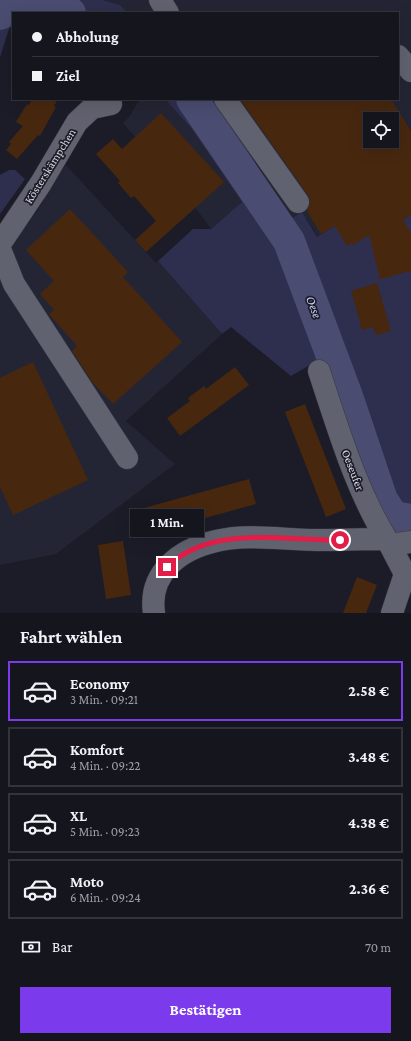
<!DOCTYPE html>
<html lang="de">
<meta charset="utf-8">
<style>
body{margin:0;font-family:"Crimson Pro",serif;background:#1d1e26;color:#f1f3f6;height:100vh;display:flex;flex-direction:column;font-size:15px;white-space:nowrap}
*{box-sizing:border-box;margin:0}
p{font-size:13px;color:#9d9fa4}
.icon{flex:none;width:22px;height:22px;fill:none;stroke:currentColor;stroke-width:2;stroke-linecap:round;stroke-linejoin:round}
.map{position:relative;height:613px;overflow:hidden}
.sheet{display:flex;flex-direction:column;background:#14151d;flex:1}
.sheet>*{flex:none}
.top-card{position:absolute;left:12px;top:12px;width:387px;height:88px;border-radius:0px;box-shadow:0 4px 16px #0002,0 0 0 1px #33343b;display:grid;align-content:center;height:88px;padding:0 20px;background:#14151d}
.tools{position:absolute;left:363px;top:112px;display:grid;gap:8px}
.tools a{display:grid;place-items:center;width:36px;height:36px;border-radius:0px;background:#14151d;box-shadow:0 4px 16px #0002,0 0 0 1px #33343b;font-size:20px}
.end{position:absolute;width:18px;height:18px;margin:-9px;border:5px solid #e11d48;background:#fff;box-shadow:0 0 0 2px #fff}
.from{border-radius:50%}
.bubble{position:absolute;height:28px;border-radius:0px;background:#14151d;box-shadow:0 4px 16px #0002,0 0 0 1px #33343b;font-size:13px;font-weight:700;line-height:28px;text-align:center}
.top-card b{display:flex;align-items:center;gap:14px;height:38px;font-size:15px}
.top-card b+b{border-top:1px solid #33343b}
.top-card i{width:10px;height:10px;background:#f1f3f6}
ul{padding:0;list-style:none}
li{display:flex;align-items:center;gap:12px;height:60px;margin:0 8px 6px;padding:0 12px;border:2px solid #33343b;border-radius:0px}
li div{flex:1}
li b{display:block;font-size:15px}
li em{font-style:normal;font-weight:700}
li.on{border-color:#7c3aed}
li>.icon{width:36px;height:36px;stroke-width:1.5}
h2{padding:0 20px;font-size:18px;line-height:48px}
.pay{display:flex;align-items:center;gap:10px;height:44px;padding:0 20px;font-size:15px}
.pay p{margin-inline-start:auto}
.cta{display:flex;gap:8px;margin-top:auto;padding:8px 20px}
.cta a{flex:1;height:46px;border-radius:0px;background:#7c3aed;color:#fff;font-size:16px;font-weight:700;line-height:46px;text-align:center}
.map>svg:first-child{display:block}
</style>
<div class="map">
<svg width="411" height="613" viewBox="0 0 411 613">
<rect width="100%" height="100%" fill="#1b1c27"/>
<path fill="#242534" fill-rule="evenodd" d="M103,0h308v215l-8,5 -16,-26 -69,43 -16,-25 -12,7 -51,-83 -29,-37h188v-86h-270l-8,-8zM370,119h22v22h-22z
M140,99h25l3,3 23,26 51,74 -31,27 -25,-34 -63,-72 6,-6z
M66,165l90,98 2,-2 64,73 -96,87 49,43 -119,90 -56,11v-307l38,-48 18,-33z"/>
<path fill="#2e2f4e" d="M0,0h103l17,5 8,8h-115v12l-4,4 -9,28z
M165,99h13c24,28 45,58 65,88 11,16 22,32 31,49 20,39 34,81 48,122l-31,18 -60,-49 -9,7 -64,-73 35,-32h18l31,-27 -51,-74z
M204,99h6l29,37 51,83 12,-7 15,25 70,-43 16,26 8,-5v294l-7,1 -4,-2 -25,-46 -28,-96 -30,-82 -15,-33 -13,-25 -47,-75z
M9,170h6l10,9 -25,35v-39z"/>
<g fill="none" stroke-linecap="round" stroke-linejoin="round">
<path stroke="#4a4c71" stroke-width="32" d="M0,14l2,-6 26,-7 26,5 16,7
M192,99l97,142 58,155 35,104 11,17 18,3"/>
</g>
<path fill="#48270f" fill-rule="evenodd" d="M32,99h26l-4,7 2,1 -16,29 -2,-1 -21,24 -11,-9 5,-6 -2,-2 14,-16 -7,-4 11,-18 2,1z
M240,99h151l20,32v84l-8,5 8,13v38l-31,8 -11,-44 -16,10 -1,-2 -5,3 -12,-20 -14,8 -14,-23 3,-10 -2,-6zM370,119h22v22h-22z
M161,113l63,69 -78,70 -11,-12 21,-19 -22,-25 -3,2 -13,-15 2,-2 -24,-27 17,-15 9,10z
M70,209l58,63 -5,5 59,65 -69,62 -20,-21 -21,-32 5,-5 -28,-32 5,-4 -14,-16 14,-13 -28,-31z
M377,283l14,48 -15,4 -3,-8 -11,3 -11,-39z
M33,362l55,118 -75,35 -13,-28v-109z
M235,367l14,18 -69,51 -13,-18 23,-17 -2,-3 16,-12 2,3z
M305,404l41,105 -20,8 -41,-105z
M249,479l7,25 -105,29 -7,-25z
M123,541l8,54 -25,4 -8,-54z
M357,577l20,8 -11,28h-23z"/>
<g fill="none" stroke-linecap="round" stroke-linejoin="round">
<g stroke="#383841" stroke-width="23">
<path id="minor" d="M160,0l8,13
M398,56l13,15
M225,99l73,103
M0,244l41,-61 36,-61 15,-14 19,-4
M0,249l14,35 113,174
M319,371c20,60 37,120 71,174l21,-3
M390,545l15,29 -13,39
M154,613c-6,-41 27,-64 62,-72 32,-8 68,-1 100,-1 24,0 47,-1 70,-1"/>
</g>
<use href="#minor" stroke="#60626f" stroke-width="22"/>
</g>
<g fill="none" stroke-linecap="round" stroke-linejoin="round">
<path stroke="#e11d48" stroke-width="5" d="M167,567c44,-43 116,-26 173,-27"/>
</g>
<g text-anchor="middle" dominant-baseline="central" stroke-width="3.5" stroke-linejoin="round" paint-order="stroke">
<g font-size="12" fill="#d6d7df" stroke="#1b1c27">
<text transform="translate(50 166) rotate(-58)">Kösterskämpchen</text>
<text transform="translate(353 470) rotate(69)">Oeseufer</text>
</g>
<g font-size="13" font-style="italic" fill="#ced2fa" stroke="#1b1c27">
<text transform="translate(314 307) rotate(69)">Oese</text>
</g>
</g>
</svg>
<div class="tools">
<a><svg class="icon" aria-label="locate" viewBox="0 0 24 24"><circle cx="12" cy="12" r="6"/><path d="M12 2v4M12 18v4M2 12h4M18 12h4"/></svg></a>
</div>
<i class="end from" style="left:340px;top:540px"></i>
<i class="end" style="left:167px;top:567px"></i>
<div class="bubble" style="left:130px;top:509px;width:74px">1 Min.</div>
<div class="top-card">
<b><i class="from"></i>Abholung</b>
<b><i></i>Ziel</b>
</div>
</div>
<section class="sheet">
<h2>Fahrt wählen</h2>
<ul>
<li class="on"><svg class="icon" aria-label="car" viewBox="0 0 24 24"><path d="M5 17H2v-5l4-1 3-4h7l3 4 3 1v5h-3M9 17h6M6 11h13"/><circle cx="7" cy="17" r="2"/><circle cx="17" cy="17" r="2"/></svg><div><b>Economy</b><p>3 Min. · 09:21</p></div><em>2.58 €</em></li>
<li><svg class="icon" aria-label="car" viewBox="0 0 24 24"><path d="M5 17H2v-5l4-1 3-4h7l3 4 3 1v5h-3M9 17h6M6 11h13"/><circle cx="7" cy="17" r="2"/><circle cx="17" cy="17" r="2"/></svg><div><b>Komfort</b><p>4 Min. · 09:22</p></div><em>3.48 €</em></li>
<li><svg class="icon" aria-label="car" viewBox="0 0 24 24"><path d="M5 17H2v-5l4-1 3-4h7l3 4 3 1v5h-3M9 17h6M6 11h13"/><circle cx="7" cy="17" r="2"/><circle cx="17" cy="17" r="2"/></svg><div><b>XL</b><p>5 Min. · 09:23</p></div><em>4.38 €</em></li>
<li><svg class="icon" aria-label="car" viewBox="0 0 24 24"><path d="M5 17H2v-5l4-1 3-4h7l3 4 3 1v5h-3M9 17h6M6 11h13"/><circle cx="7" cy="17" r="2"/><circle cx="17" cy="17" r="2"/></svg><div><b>Moto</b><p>6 Min. · 09:24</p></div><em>2.36 €</em></li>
</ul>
<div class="pay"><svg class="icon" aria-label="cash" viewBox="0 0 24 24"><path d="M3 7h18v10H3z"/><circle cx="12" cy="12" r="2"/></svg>Bar<p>70 m</p></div>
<div class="cta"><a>Bestätigen</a></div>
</section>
